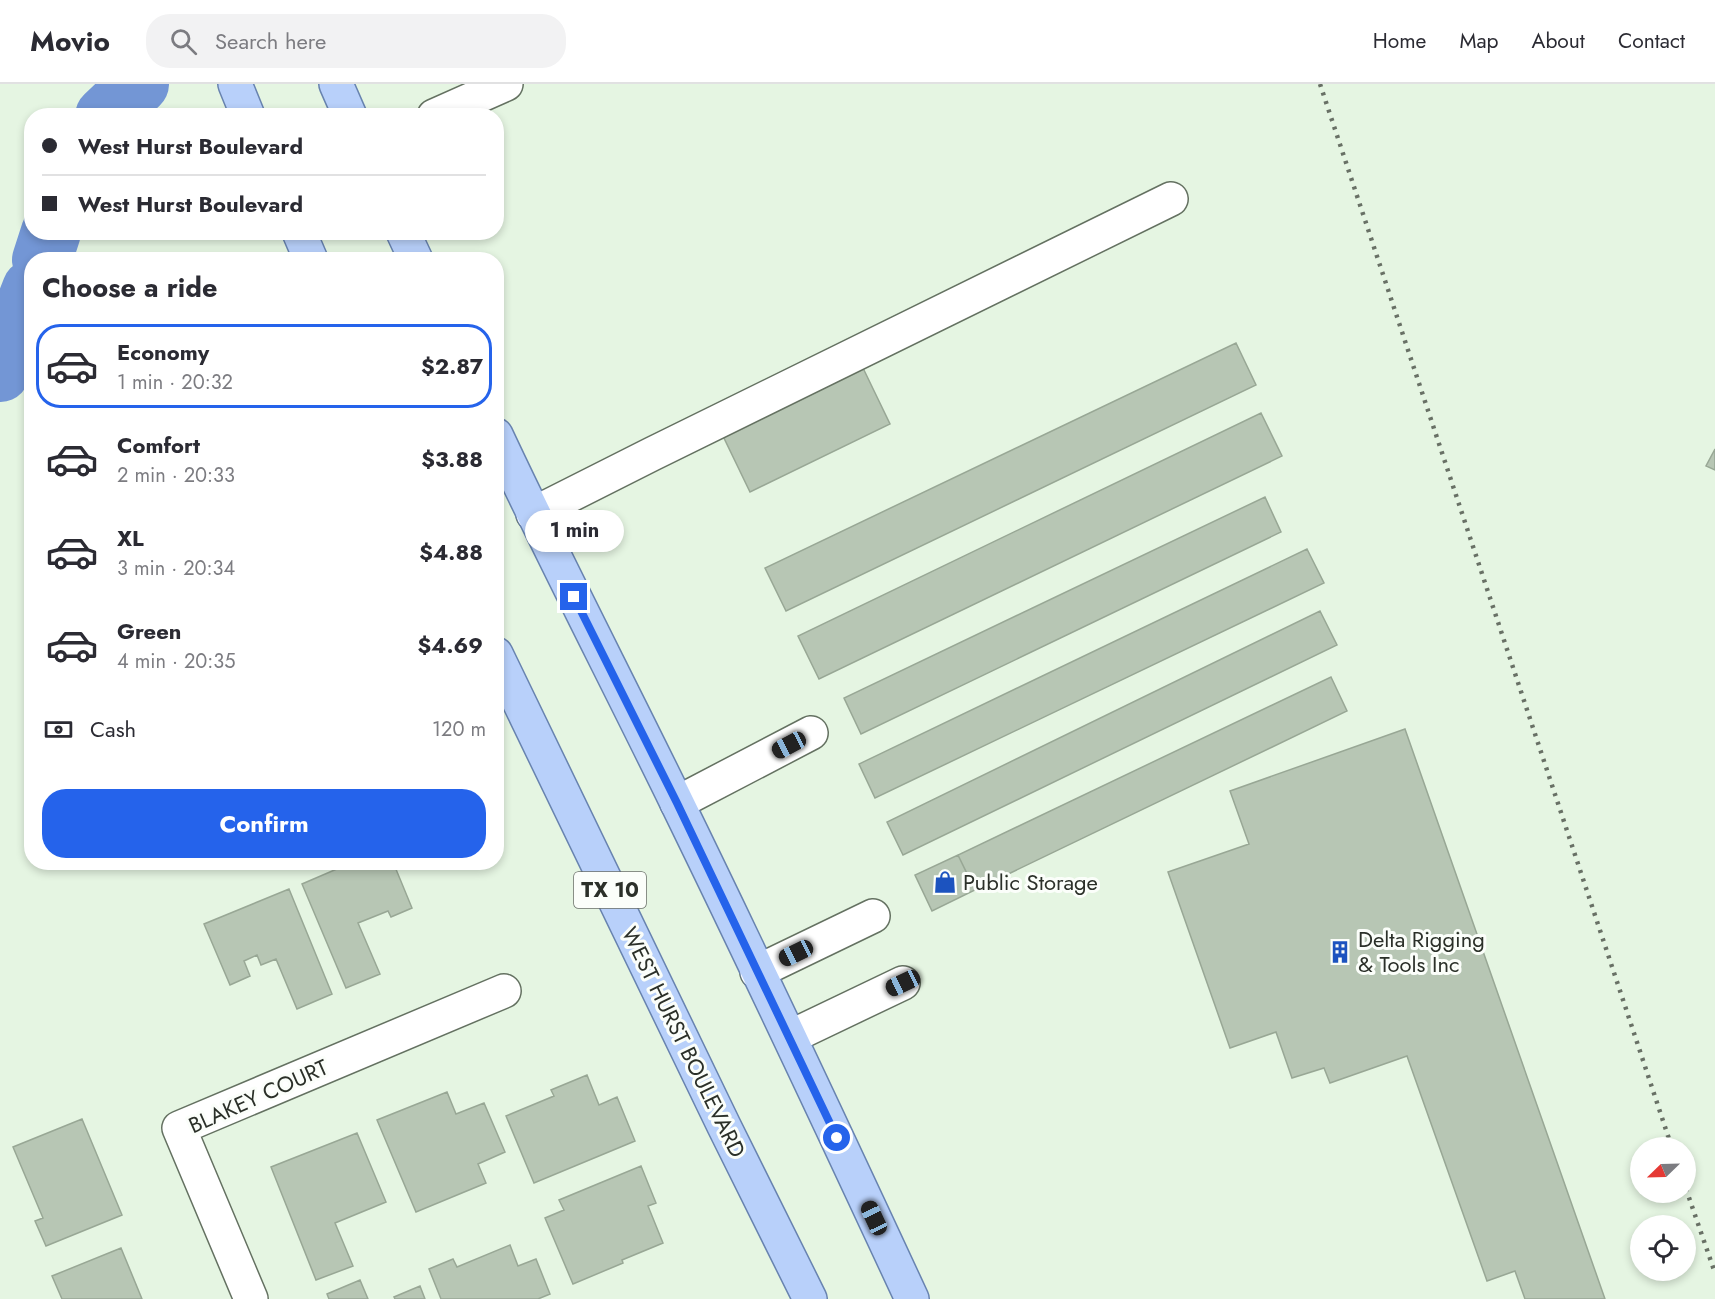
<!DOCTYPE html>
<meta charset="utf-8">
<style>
body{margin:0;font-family:Jost,sans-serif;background:#f2f2f3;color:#2b2b33;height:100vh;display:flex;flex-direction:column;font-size:22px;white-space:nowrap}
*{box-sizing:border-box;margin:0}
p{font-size:20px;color:#7c7c81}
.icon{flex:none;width:33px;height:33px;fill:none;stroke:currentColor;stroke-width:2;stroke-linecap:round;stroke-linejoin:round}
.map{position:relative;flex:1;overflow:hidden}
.panel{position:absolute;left:24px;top:168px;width:480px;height:618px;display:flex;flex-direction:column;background:#fff;border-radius:24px;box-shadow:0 3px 9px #0003}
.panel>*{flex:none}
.hud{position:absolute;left:24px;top:24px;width:480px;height:132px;border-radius:24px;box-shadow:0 3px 9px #0003;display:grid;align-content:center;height:132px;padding:0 18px;background:#fff}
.needle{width:39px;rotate:247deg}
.controls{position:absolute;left:1630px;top:1053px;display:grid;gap:12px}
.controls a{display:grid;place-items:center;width:66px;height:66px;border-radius:50%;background:#fff;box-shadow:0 3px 9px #0003;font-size:30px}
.end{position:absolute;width:27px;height:27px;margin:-14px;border:8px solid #2563eb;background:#fff;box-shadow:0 0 0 3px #fff}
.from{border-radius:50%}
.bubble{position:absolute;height:42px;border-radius:21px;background:#fff;box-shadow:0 3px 9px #0003;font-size:20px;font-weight:700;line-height:42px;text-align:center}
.car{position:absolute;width:18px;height:36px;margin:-18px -9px;border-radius:8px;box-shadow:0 0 4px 2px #0007;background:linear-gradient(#222 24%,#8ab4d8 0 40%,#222 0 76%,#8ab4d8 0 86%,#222 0)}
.hud b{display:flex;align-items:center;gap:21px;height:57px;font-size:22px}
.hud b+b{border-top:2px solid #e1e1e2}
.hud i{width:15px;height:15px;background:#2b2b33}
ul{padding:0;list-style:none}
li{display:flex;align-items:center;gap:18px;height:84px;margin:0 12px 9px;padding:0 6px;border:3px solid transparent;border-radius:24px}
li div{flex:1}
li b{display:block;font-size:22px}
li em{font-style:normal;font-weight:700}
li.current{border-color:#2563eb}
li>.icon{width:54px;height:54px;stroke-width:1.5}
h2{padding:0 18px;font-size:27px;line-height:72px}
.pay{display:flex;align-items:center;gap:15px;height:66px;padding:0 18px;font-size:22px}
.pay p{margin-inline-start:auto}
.button{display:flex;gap:12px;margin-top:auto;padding:12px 18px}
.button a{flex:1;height:69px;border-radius:24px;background:#2563eb;color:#fff;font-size:24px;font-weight:700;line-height:69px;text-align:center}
header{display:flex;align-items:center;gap:36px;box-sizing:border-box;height:84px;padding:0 30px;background:#fff;border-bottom:2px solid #e1e1e2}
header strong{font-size:28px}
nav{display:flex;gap:33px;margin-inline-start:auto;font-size:21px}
.search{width:420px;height:54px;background:#f2f2f3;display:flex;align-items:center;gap:15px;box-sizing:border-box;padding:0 21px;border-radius:24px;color:#7c7c81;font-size:22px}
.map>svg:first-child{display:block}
</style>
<header>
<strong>Movio</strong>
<div class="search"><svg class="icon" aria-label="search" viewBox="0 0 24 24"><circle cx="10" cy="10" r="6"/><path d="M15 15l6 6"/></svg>Search here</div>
<nav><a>Home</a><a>Map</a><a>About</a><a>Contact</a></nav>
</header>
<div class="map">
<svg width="1715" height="1215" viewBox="0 0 1715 1215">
<rect width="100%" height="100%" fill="#e5f5e2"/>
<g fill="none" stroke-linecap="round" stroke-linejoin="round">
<path stroke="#7396d5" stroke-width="60" d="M105,32l34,-32
M42,176l9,-28
M0,288l32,-83"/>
</g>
<path fill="#b7c6b4" stroke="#98a795" stroke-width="1.5" d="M1236,259l20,42 -470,226 -21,-43z
M863,284l27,56 -140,68 -27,-56z
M1261,329l21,43 -463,223 -21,-43z
M1715,365v21l-9,-4z
M1265,413l16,35 -420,202 -17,-36z
M1307,465l17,34 -449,215 -16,-34z
M1320,527l17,34 -434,210 -16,-33z
M1331,593l16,34 -372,179 -17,-35z
M1405,645l200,570h-80l-10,-28 -28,10 -80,-225 -77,27 -6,-15 -32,10 -16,-46 -46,16 -62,-176 81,-28 -19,-53z
M958,771l17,35 -43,21 -17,-36z
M353,778h40l19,46 -21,9 -3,-6 -30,12 22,51 -34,14 -44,-104z
M289,805l43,105 -35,15 -21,-50 -15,6 -4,-10 -13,6 6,15 -20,9 -26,-61z
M587,991l12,30 18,-8 18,44 -101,42 -28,-67 48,-20 -3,-6z
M447,1008l9,22 28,-11 21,49 -27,12 8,19 -70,29 -39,-92z
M82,1035l40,96 -76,31 -11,-25 8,-3 -30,-71z
M357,1049l29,69 -51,21 18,43 -37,14 -45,-113z
M641,1082l15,37 -8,3 15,37 -41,17 1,3 -50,21 -28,-66 19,-8 -5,-10z
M510,1161l8,21 18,-7 14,35 -12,5h-97l-12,-30 24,-10 4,8z
M121,1164l21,51h-80l-10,-23z
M360,1196l8,19h-39l-2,-5z
M420,1202l5,13h-30l-1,-2z"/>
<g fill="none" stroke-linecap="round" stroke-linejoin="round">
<g stroke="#647161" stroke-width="36">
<path id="minor" d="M434,32l72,-32
M533,430l119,-60 519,-255
M677,719l134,-70
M757,888l116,-56
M790,953l113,-54
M251,1215l-72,-171 325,-137"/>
</g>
<g stroke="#6883af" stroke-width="36">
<path id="major" d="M235,0l13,32
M336,0l14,32
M299,148l12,28
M403,148l13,28
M496,351c58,124 121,245 181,368 80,164 158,330 235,496
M496,570l228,472 86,173"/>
</g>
<use href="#minor" stroke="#fff" stroke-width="33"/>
<use href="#major" stroke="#b8d0fa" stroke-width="33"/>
<path stroke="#687065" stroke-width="4.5" stroke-dasharray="3 6" stroke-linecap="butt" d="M1320,0l352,1064
M1686,1105l29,84"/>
</g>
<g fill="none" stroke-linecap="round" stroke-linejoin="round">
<path stroke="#2563eb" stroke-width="8" d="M574,513l103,206 160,335"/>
</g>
<defs>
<g id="shop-bare" transform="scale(1.8)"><path d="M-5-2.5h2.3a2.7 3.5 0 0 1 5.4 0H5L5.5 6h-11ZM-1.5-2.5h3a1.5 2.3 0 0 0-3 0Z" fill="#1c53bf" stroke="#fbfefa" stroke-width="2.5" paint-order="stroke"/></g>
<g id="building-bare" transform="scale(1.8)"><path d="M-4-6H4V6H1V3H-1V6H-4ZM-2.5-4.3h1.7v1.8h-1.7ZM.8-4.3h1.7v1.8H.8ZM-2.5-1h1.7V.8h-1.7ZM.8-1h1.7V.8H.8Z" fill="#1c53bf" stroke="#fbfefa" stroke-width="2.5" paint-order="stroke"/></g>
</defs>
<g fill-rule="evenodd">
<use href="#shop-bare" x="945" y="798"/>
<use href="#building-bare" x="1340" y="868"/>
</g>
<g text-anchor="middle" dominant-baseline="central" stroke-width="6" stroke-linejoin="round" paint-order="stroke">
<rect fill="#fbfefa" stroke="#696e68" stroke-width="1.5" x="574" y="788" width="72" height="36" rx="4.5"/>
<g font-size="21" font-weight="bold" fill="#2b3029">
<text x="610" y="806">TX 10</text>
</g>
<g font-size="22" fill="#2b3029" stroke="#fbfefa" text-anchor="start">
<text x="963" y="798">Public Storage</text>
<text x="1358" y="855">Delta Rigging<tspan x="1358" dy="25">&amp; Tools Inc</tspan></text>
</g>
<g font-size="22" fill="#2b3029" stroke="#fbfefa">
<text transform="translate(684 958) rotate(64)">WEST HURST BOULEVARD</text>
<text transform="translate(258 1012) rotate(-24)">BLAKEY COURT</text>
</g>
</g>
</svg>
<div class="controls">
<a><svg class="needle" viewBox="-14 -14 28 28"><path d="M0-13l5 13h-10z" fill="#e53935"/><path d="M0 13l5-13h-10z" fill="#7c7c81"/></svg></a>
<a><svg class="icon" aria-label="locate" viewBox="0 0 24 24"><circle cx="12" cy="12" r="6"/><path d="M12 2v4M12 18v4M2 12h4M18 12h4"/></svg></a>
</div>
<i class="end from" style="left:837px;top:1054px"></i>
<i class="end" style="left:574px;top:513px"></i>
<div class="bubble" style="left:525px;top:426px;width:99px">1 min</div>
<i class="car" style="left:789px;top:661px;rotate:242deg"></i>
<i class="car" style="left:796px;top:869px;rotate:244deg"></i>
<i class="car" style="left:903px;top:899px;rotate:245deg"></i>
<i class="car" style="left:874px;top:1134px;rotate:335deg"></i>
<div class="hud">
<b><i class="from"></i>West Hurst Boulevard</b>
<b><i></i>West Hurst Boulevard</b>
</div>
<section class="panel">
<h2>Choose a ride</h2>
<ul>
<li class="current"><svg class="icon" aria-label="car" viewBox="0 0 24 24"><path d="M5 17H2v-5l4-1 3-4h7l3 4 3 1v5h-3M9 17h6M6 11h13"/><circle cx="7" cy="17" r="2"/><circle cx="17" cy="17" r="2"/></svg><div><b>Economy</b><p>1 min · 20:32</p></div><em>$2.87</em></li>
<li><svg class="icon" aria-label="car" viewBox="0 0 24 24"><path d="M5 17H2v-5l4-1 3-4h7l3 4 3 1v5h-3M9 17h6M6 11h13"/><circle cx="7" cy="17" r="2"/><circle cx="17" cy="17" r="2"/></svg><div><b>Comfort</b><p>2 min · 20:33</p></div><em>$3.88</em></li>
<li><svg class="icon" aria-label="car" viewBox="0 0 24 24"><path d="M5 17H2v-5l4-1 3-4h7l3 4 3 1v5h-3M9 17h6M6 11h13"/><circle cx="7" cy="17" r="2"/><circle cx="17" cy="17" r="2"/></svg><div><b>XL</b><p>3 min · 20:34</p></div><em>$4.88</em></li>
<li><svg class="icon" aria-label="car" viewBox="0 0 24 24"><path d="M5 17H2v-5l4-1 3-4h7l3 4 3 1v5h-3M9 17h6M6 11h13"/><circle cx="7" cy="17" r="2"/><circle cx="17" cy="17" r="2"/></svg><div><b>Green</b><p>4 min · 20:35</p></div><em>$4.69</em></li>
</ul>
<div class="pay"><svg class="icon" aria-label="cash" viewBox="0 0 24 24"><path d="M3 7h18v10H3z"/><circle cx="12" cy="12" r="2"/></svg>Cash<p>120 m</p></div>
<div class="button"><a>Confirm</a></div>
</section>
</div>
